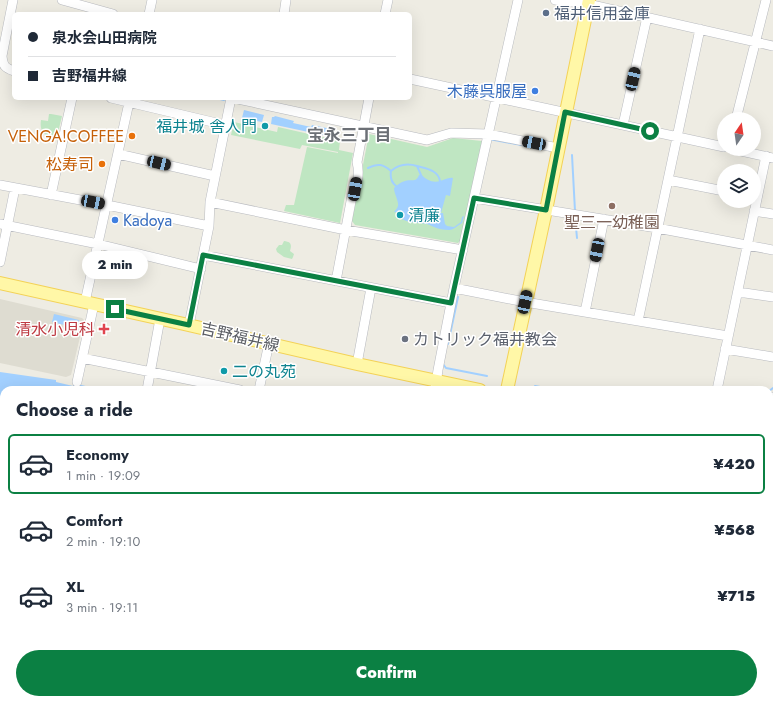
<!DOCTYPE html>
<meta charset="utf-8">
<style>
body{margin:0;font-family:Jost,"Noto Sans JP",sans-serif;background:#f6f6f7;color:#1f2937;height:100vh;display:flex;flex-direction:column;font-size:15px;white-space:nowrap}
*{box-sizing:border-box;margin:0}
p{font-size:13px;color:#747a83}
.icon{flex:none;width:22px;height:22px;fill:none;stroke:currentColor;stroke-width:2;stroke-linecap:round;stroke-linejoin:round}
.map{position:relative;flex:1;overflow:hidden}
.sheet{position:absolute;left:0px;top:386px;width:773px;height:318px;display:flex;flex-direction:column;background:#fff;border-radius:12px 12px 0 0;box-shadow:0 4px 16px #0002}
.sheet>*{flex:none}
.top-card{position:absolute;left:12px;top:12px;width:400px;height:88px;border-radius:6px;box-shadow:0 4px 16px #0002;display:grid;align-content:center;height:88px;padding:0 16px;background:#fff}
.needle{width:26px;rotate:13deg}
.tools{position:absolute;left:717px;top:112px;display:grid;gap:8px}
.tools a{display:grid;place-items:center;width:44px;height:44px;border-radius:50%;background:#fff;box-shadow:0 4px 16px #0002;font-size:20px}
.end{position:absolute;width:18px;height:18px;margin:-9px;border:5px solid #0b8043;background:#fff;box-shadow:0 0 0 2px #fff}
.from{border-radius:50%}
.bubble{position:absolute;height:28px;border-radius:14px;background:#fff;box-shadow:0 4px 16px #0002;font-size:13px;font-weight:800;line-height:28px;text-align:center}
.car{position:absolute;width:12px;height:24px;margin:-12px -6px;border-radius:5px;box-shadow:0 0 3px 1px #0007;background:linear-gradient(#222 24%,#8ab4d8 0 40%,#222 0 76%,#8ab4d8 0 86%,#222 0)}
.top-card b{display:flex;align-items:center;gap:14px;height:38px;font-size:15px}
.top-card b+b{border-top:1px solid #e0e1e3}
.top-card i{width:10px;height:10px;background:#1f2937}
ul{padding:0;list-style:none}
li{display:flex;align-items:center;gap:12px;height:60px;margin:0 8px 6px;padding:0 8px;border:2px solid transparent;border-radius:6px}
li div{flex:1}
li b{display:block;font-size:15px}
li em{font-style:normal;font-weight:800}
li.on{border-color:#0b8043}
li>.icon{width:36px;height:36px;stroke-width:1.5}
h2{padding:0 16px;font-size:18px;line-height:48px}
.primary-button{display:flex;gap:8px;margin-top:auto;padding:8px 16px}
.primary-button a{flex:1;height:46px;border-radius:24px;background:#0b8043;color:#fff;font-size:16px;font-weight:800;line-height:46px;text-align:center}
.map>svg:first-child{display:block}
</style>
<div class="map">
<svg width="773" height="704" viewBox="0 0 773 704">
<rect width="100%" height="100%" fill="#eeece3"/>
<path fill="#dedcd1" d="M0,299l82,19 2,2 -13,55 -5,2 -66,-14z"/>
<path fill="#bfe6c2" d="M49,114h2l11,2 -5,21 -5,-1h-5c-6,-5 -7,-9 -6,-16l7,1z
M234,122l43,10 1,-5 62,14 -1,9 14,3 -13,70 -56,-12 2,-6h8l13,-58 31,6v-1l-36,-7 -2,4 -69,-14z
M369,134l58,13 26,-9 29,3 -22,100 -2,2 -103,-18 -3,-4z
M284,241c7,1 8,3 6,10l4,3 -1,3 -1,2 -8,-2 -7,-5 -1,-3 3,-4h3z
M4,430v44l-4,-1v-7l2,-12 -2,-1z"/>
<path fill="#a2d0ff" d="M244,110l20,5 -2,7 -20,-4z
M275,116l19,5 -1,2 18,4 1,-2 19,4v2l2,1 -1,5 -61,-13 1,-7h2z
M419,175h3c4,5 11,8 18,6 5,-1 8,-4 13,-3l-3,18 -4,-1 -5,18h2l2,11 2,2 7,1 7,-5 1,-5 2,-1 -2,7c-4,2 -8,7 -13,7 -9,0 -15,-3 -22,-6 -8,-2 -17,0 -25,-5 1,-10 -3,-6 -8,-7 1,-2 3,-3 4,-6 1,-5 -4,-12 -4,-18 3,-3 7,-6 11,-7 7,-2 11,2 14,-6z
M54,314l25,6 -2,8 -25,-6z
M0,372l56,8v2l17,4 1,-3 23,6 1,1h-94v25h-4z
M0,609l4,1v41l-4,-1z"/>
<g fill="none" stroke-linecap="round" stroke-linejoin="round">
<path stroke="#a2d0ff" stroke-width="2" d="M216,98l8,2
M489,139l43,8
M572,155l3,56
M417,166c10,3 21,4 23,15
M368,168c10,-5 15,-4 23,3 8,-7 16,-8 26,-5l4,9
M391,171c-1,6 0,11 5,15
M575,217l2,21
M448,344l10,-47
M443,364l3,4 41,8
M535,386l21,4
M769,391l4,-3"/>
<g stroke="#b8babf" stroke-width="10">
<path id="minor" d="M13,0l-11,56c1,10 3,12 12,15
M62,0l51,14
M555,0l33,4 185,42
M149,14l3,-14
M284,14l2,-14
M385,14l3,-14
M410,79l314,68
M111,98l114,27
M233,98l194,42 24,-7 37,1 70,14
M736,119l30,-119
M623,125l24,-108
M732,149l41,9
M118,154l97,22
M668,180l56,11
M0,185l107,20 102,21
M51,195l21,-97
M474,198l183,30 116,22
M210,202l136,28 117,20
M754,211l19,3
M0,224l98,20 103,25
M203,255l248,48
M0,262l15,-74
M336,281l16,-85c5,-9 8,-22 5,-34l12,-64
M454,288l71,14 203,34
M738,292l35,5
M85,302l45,-204
M585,312l19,-93
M638,321l62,-292
M189,325l20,-99 1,-24 21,-104
M725,349l48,8
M82,358l158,32
M357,364l14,-76
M77,382l17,-78
M147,390l13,-71
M259,390l10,-47
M435,390l3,-20 16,-82 64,-288
M717,390l49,-234
M769,400l4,-3
M769,490l4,-2
M769,542l4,-3
M769,636l4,-2
M0,660l4,1
M769,695l3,-6
M51,700l3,4
M227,700l2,4
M484,700l1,4
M557,700l6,4
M674,700l8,4
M111,704l1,-4
M165,704v-4
M444,704l7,-4
M500,704l6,-4
M576,704l6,-4
M661,704l6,-4
M764,704l2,-4"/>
</g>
<g stroke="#f3d257" stroke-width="14">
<path id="major" d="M0,283l184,41 173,40 123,26
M507,390l39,-180 43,-210
M769,571l4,8
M13,704l2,-4
M266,704l6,-4"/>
</g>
<use href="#minor" stroke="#fff" stroke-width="9"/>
<use href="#major" stroke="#fff7a7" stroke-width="12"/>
<path stroke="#b4b5b5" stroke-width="2" stroke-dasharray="1 5" stroke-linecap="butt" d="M769,502l4,-1
M769,510l4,-2
M769,522l4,-2
M769,534l4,-2
M343,704l7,-4
M378,704l7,-4
M397,704l7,-4
M409,704l7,-4
M427,704l7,-4"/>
</g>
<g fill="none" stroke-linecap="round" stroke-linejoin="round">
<path stroke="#0b8043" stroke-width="5" d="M115,309l74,16 14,-70 248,48 23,-105 72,12 19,-98 85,19"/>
</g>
<circle fill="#5c6f8a" stroke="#fff" stroke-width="1.5" cx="546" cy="13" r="4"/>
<g fill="#3f7fe0" stroke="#fff" stroke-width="1.5">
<circle cx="535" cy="91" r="4"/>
<circle cx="115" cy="220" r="4"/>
</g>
<g fill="#0f9aa8" stroke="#fff" stroke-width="1.5">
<circle cx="265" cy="126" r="4"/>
<circle cx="400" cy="215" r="4"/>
<circle cx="224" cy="371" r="4"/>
</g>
<g fill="#e8710a" stroke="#fff" stroke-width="1.5">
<circle cx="132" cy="136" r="4"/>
<circle cx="102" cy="164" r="4"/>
</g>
<circle fill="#8d6e63" stroke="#fff" stroke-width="1.5" cx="612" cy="206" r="4"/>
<path fill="#e0444e" stroke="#fff" stroke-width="1.5" d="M102 323h4v4h4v4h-4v4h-4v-4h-4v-4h4z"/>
<circle fill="#6b7280" stroke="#fff" stroke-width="1.5" cx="405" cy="339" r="4"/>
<g text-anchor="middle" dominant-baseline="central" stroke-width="3" stroke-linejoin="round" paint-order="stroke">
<g font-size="16" fill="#4e5e75" stroke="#fff" text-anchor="start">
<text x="554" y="13">福井信用金庫</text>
</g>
<g font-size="16" fill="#366cbe" stroke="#fff" text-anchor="end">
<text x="527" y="91">木藤呉服屋</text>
<text x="123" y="220" text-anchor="start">Kadoya</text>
</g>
<g font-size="16" fill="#0d838f" stroke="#fff" text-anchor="start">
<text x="257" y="126" text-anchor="end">福井城 舎人門</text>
<text x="408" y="215">清廉</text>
<text x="232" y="371">二の丸苑</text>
</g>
<g font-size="16" fill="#c56008" stroke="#fff" text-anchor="end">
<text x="124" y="136">VENGA!COFFEE</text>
<text x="94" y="164">松寿司</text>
</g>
<g font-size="16" fill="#785e54" stroke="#fff">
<text x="612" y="222">聖三一幼稚園</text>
</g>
<g font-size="16" fill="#be3a42" stroke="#fff" text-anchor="end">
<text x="95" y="329">清水小児科</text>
</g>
<g font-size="16" fill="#5b5e64" stroke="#fff">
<text transform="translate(240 337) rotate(13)">吉野福井線</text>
</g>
<g font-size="16" fill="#5b616d" stroke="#fff" text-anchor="start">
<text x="413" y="339">カトリック福井教会</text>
</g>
<g font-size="17" font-weight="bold" fill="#6c7076" stroke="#fff">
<text x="349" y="135">宝永三丁目</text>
</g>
</g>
</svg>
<div class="tools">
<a><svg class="needle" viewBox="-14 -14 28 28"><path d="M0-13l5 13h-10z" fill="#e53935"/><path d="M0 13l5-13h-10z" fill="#747a83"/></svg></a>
<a><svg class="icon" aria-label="layers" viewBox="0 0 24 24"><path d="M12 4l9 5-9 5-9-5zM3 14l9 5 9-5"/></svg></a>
</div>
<i class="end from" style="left:650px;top:131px"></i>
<i class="end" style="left:115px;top:309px"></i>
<div class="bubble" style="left:82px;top:251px;width:66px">2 min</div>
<i class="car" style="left:633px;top:79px;rotate:13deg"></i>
<i class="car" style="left:534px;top:143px;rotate:281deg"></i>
<i class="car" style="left:159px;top:163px;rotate:103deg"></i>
<i class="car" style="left:355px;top:189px;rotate:10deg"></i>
<i class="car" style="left:93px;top:202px;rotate:101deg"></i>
<i class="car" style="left:597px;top:250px;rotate:191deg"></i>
<i class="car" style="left:525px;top:302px;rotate:12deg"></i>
<div class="top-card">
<b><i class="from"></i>泉水会山田病院</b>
<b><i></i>吉野福井線</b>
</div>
<section class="sheet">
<h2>Choose a ride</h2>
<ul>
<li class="on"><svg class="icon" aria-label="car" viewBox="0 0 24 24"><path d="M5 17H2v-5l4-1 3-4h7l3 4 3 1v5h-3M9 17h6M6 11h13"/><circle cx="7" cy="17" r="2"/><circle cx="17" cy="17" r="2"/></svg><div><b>Economy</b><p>1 min · 19:09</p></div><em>¥420</em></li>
<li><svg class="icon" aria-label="car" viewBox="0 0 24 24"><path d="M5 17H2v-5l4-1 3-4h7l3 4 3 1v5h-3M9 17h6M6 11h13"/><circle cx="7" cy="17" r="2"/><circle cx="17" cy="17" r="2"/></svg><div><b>Comfort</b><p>2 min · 19:10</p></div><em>¥568</em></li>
<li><svg class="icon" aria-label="car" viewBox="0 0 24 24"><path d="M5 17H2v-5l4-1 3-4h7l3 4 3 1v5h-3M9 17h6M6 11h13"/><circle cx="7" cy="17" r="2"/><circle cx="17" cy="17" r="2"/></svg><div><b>XL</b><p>3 min · 19:11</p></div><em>¥715</em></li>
</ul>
<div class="primary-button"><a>Confirm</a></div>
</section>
</div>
